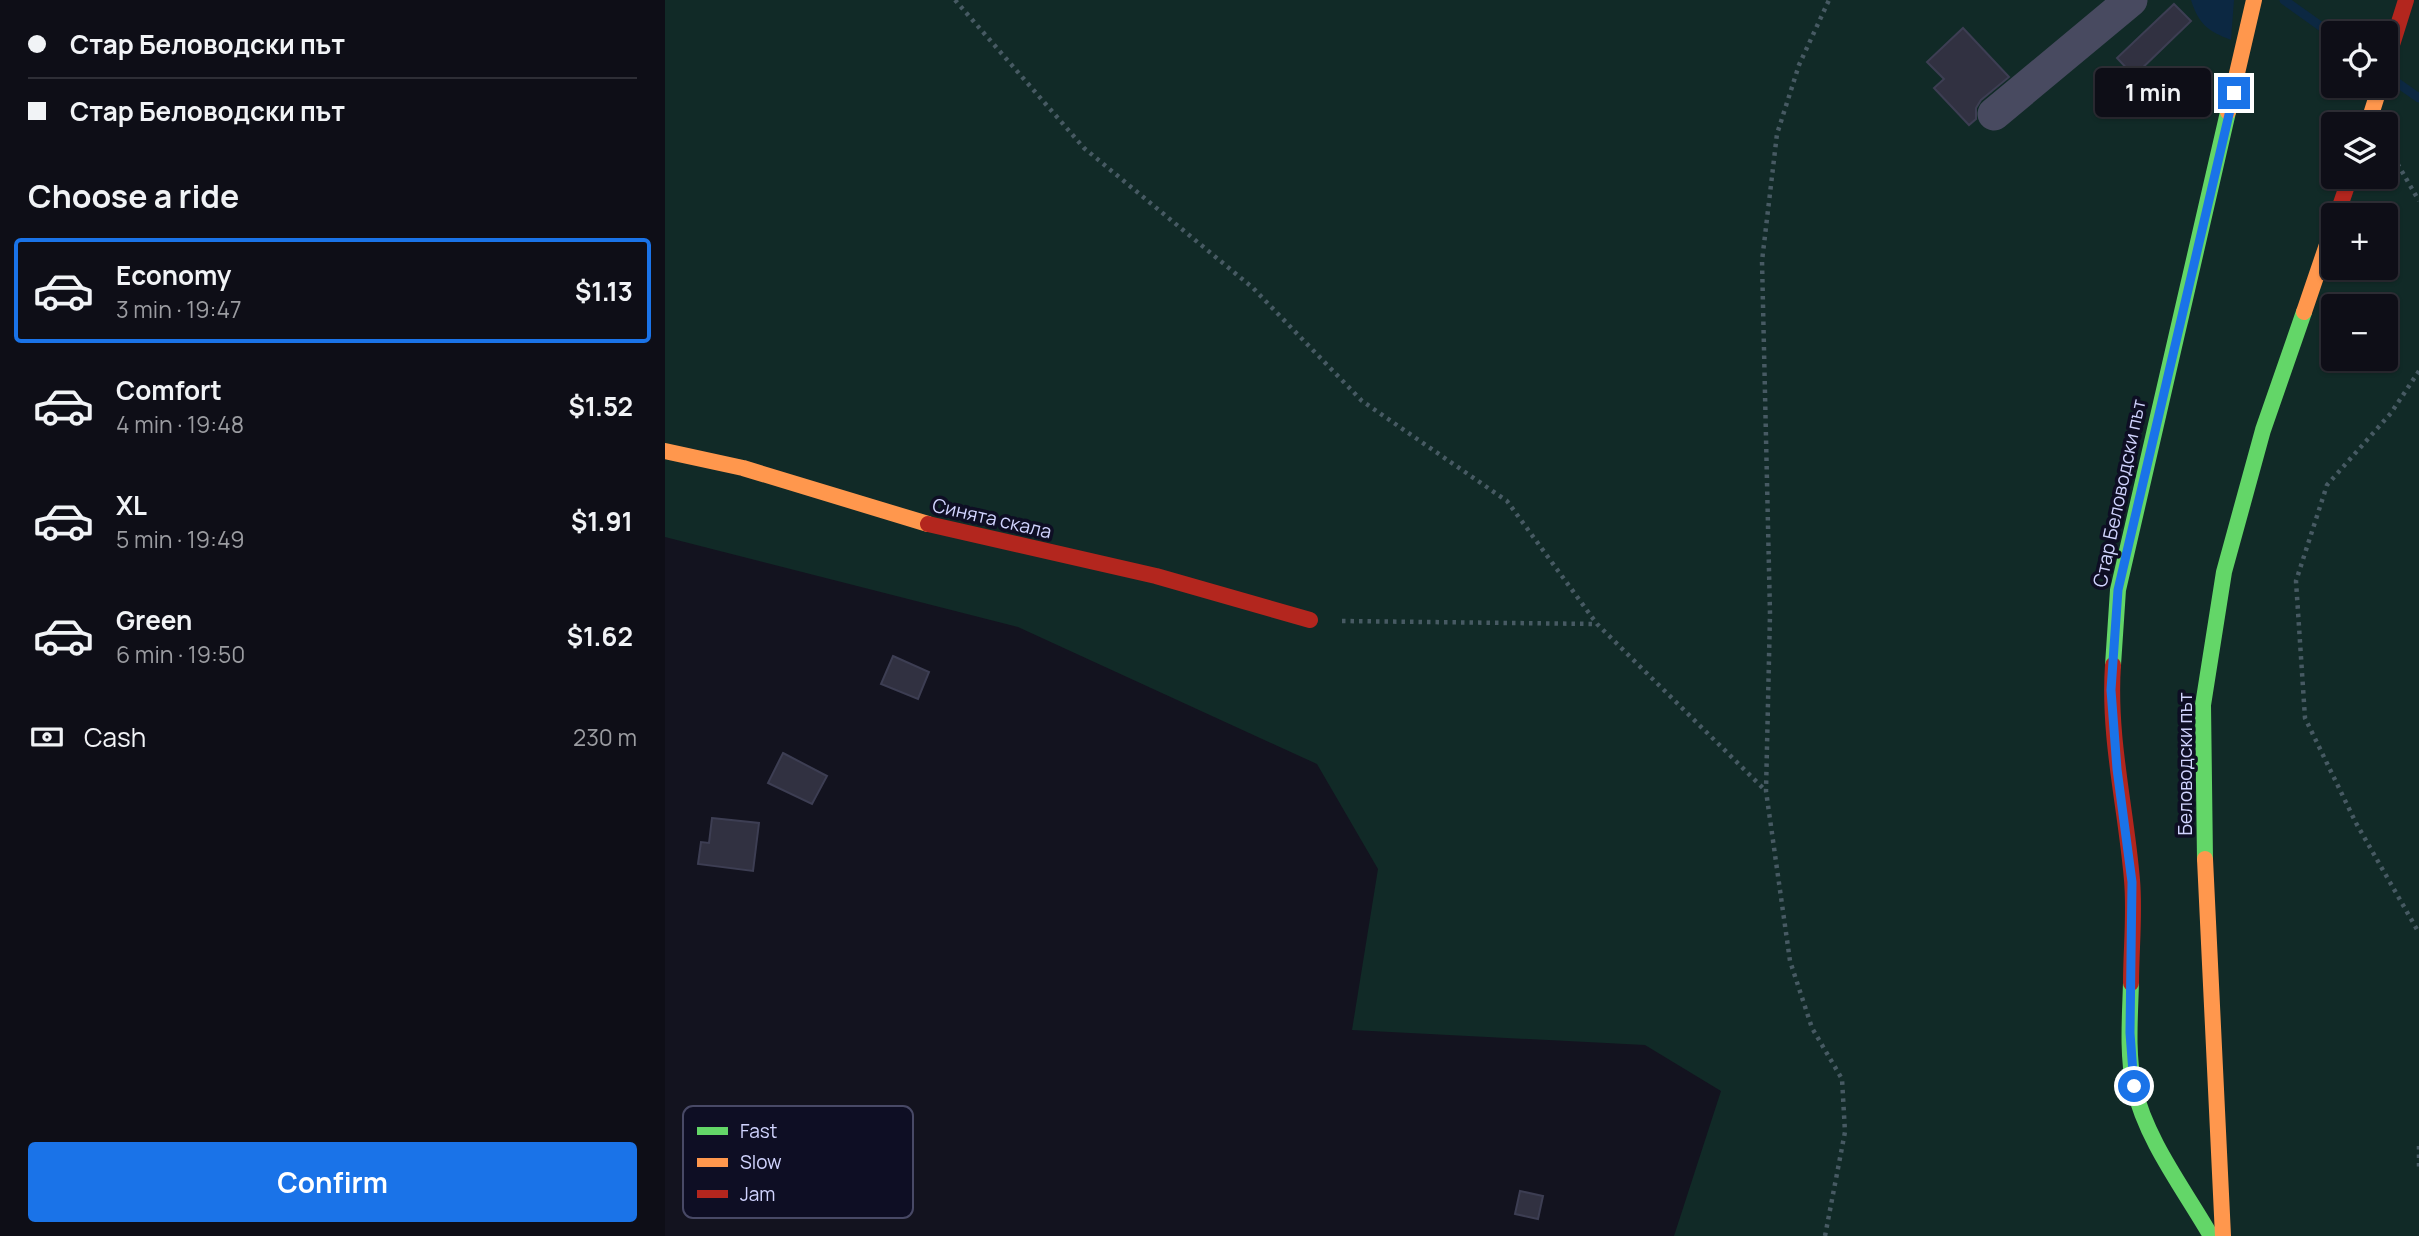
<!DOCTYPE html>
<meta charset="utf-8">
<style>
body{margin:0;font-family:Manrope,sans-serif;background:#171720;color:#f1f3f6;height:100vh;display:flex;flex-direction:column;font-size:26px;white-space:nowrap}
*{box-sizing:border-box;margin:0}
p{font-size:23px;color:#9b9ca1}
.icon{flex:none;width:38px;height:38px;fill:none;stroke:currentColor;stroke-width:2;stroke-linecap:round;stroke-linejoin:round}
.map{position:relative;flex:1;overflow:hidden}
.panel{display:flex;flex-direction:column;background:#0e0e17;width:665px}
.panel>*{flex:none}
.banner{display:grid;align-content:center;height:154px;padding:0 28px;background:#0e0e17}
.fabs{position:absolute;left:1656px;top:21px;display:grid;gap:14px}
.fabs a{display:grid;place-items:center;width:77px;height:77px;border-radius:7px;background:#0e0e17;box-shadow:0 2px 5px #0004,0 0 0 2px #2e2e36;font-size:35px}
.end{position:absolute;width:32px;height:32px;margin:-16px;border:9px solid #1a73e8;background:#fff;box-shadow:0 0 0 4px #fff}
.from{border-radius:50%}
.bubble{position:absolute;height:49px;border-radius:7px;background:#0e0e17;box-shadow:0 2px 5px #0004,0 0 0 2px #2e2e36;font-size:23px;font-weight:700;line-height:49px;text-align:center}
.banner b{display:flex;align-items:center;gap:24px;height:66px;font-size:26px}
.banner b+b{border-top:2px solid #2e2e36}
.banner i{width:18px;height:18px;background:#f1f3f6}
ul{padding:0;list-style:none}
li{display:flex;align-items:center;gap:21px;height:105px;margin:0 14px 10px;padding:0 14px;border:4px solid transparent;border-radius:7px}
li div{flex:1}
li b{display:block;font-size:26px}
li em{font-style:normal;font-weight:700}
li.active{border-color:#1a73e8}
li>.icon{width:63px;height:63px;stroke-width:1.5}
h2{padding:0 28px;font-size:32px;line-height:84px}
.pay{display:flex;align-items:center;gap:18px;height:77px;padding:0 28px;font-size:26px}
.pay p{margin-inline-start:auto}
.button{display:flex;gap:14px;margin-top:auto;padding:14px 28px}
.button a{flex:1;height:80px;border-radius:7px;background:#1a73e8;color:#fff;font-size:28px;font-weight:700;line-height:80px;text-align:center}
main{display:flex;flex:1;min-height:0}
.map>svg:first-child{display:block}
</style>
<main>
<section class="panel">
<div class="banner">
<b><i class="from"></i>Стар Беловодски път</b>
<b><i></i>Стар Беловодски път</b>
</div>
<h2>Choose a ride</h2>
<ul>
<li class="active"><svg class="icon" aria-label="car" viewBox="0 0 24 24"><path d="M5 17H2v-5l4-1 3-4h7l3 4 3 1v5h-3M9 17h6M6 11h13"/><circle cx="7" cy="17" r="2"/><circle cx="17" cy="17" r="2"/></svg><div><b>Economy</b><p>3 min · 19:47</p></div><em>$1.13</em></li>
<li><svg class="icon" aria-label="car" viewBox="0 0 24 24"><path d="M5 17H2v-5l4-1 3-4h7l3 4 3 1v5h-3M9 17h6M6 11h13"/><circle cx="7" cy="17" r="2"/><circle cx="17" cy="17" r="2"/></svg><div><b>Comfort</b><p>4 min · 19:48</p></div><em>$1.52</em></li>
<li><svg class="icon" aria-label="car" viewBox="0 0 24 24"><path d="M5 17H2v-5l4-1 3-4h7l3 4 3 1v5h-3M9 17h6M6 11h13"/><circle cx="7" cy="17" r="2"/><circle cx="17" cy="17" r="2"/></svg><div><b>XL</b><p>5 min · 19:49</p></div><em>$1.91</em></li>
<li><svg class="icon" aria-label="car" viewBox="0 0 24 24"><path d="M5 17H2v-5l4-1 3-4h7l3 4 3 1v5h-3M9 17h6M6 11h13"/><circle cx="7" cy="17" r="2"/><circle cx="17" cy="17" r="2"/></svg><div><b>Green</b><p>6 min · 19:50</p></div><em>$1.62</em></li>
</ul>
<div class="pay"><svg class="icon" aria-label="cash" viewBox="0 0 24 24"><path d="M3 7h18v10H3z"/><circle cx="12" cy="12" r="2"/></svg>Cash<p>230 m</p></div>
<div class="button"><a>Confirm</a></div>
</section>
<div class="map">
<svg width="1754" height="1236" viewBox="0 0 1754 1236">
<rect width="100%" height="100%" fill="#13131f"/>
<path fill="#112a27" fill-rule="evenodd" d="M0,0h1754v1236h-745l47,-145 -76,-46 -293,-15 26,-161 -61,-105 -299,-137 -353,-90zM1668,33h52v53h-52zM1668,124h52v53h-52zM1668,215h52v53h-52zM1668,306h52v53h-52z"/>
<path fill="#0c2842" d="M1526,0h43l-3,40c-23,-9 -32,-15 -40,-40z"/>
<g fill="none" stroke-linecap="round" stroke-linejoin="round">
<path stroke="#0c2842" stroke-width="9" d="M1619,0l49,35
M1724,77l30,21"/>
</g>
<path fill="#313141" stroke="#3d3e53" stroke-width="2" d="M1509,4l17,17 -57,55 -17,-18z
M1298,28l46,49 -28,23 -5,8v11l-7,6 -35,-37 10,-9 -17,-17z
M228,656l36,16 -11,27 -37,-15z
M118,753l44,23 -15,28 -44,-21z
M47,818l47,5 -6,48 -55,-7 3,-22 8,1z
M855,1191l23,5 -5,23 -23,-5z"/>
<g fill="none" stroke-linecap="round" stroke-linejoin="round">
<path stroke="#475a63" stroke-width="4.5" stroke-dasharray="3.5 5" stroke-linecap="butt" d="M290,0l129,148 169,140 109,113 145,100 90,123 168,166
M1724,149l30,52
M1754,371l-28,42 -64,72 -31,96 9,137 51,105 63,110
M677,621l254,3
M1754,1146v25
M1160,1236l20,-104 -3,-53 -30,-51 -22,-67 -24,-170 4,-177 -8,-353 15,-127 22,-69 30,-65"/>
<path stroke="#484a60" stroke-width="33" d="M1329,114l137,-114"/>
<path stroke="#63d668" stroke-width="16" d="M1448,665l5,-75 110,-478
M1540,859l-2,-154 21,-133 39,-142 41,-118
M1466,983c-1,34 -4,71 3,104 12,53 50,102 77,149"/>
<path stroke="#ff974d" stroke-width="16" d="M1563,112l26,-112
M1703,124l12,-38
M1639,312l29,-85
M0,451l78,17 185,56
M1540,859l18,377"/>
<path stroke="#b3261e" stroke-width="16" d="M1720,67l21,-67
M1672,215l13,-38
M263,524l228,52 154,44
M1448,665c-5,72 13,143 19,215 3,34 -1,70 -1,103"/>
</g>
<g fill="none" stroke-linecap="round" stroke-linejoin="round">
<path stroke="#1a73e8" stroke-width="9" d="M1469,1086l-4,-53 2,-151 -15,-113 -6,-79 7,-100 116,-497"/>
</g>
<g text-anchor="middle" dominant-baseline="central" stroke-width="7" stroke-linejoin="round" paint-order="stroke">
<g font-size="19" fill="#d1d4ff" stroke="#0e0e24">
<text transform="translate(1454 493) rotate(-78)">Стар Беловодски път</text>
<text transform="translate(327 518) rotate(13)">Синята скала</text>
<text transform="translate(1520 764) rotate(-90)">Беловодски път</text>
</g>
</g>
<rect x="18" y="1106" width="230" height="112" rx="10" fill="#0e0e24" stroke="#484966" stroke-width="2"/>
<rect x="32" y="1127" width="31" height="8" fill="#63d668"/>
<rect x="32" y="1158" width="31" height="9" fill="#ff974d"/>
<rect x="32" y="1190" width="31" height="8" fill="#b3261e"/>
<g font-size="19" fill="#d1d4ff">
<text x="75" y="1138">Fast</text>
<text x="75" y="1169">Slow</text>
<text x="75" y="1201">Jam</text>
</g>
</svg>
<div class="fabs">
<a><svg class="icon" aria-label="locate" viewBox="0 0 24 24"><circle cx="12" cy="12" r="6"/><path d="M12 2v4M12 18v4M2 12h4M18 12h4"/></svg></a>
<a><svg class="icon" aria-label="layers" viewBox="0 0 24 24"><path d="M12 4l9 5-9 5-9-5zM3 14l9 5 9-5"/></svg></a>
<a>+</a>
<a>−</a>
</div>
<i class="end from" style="left:1469px;top:1086px"></i>
<i class="end" style="left:1569px;top:93px"></i>
<div class="bubble" style="left:1430px;top:68px;width:116px">1 min</div>
</div>
</main>
